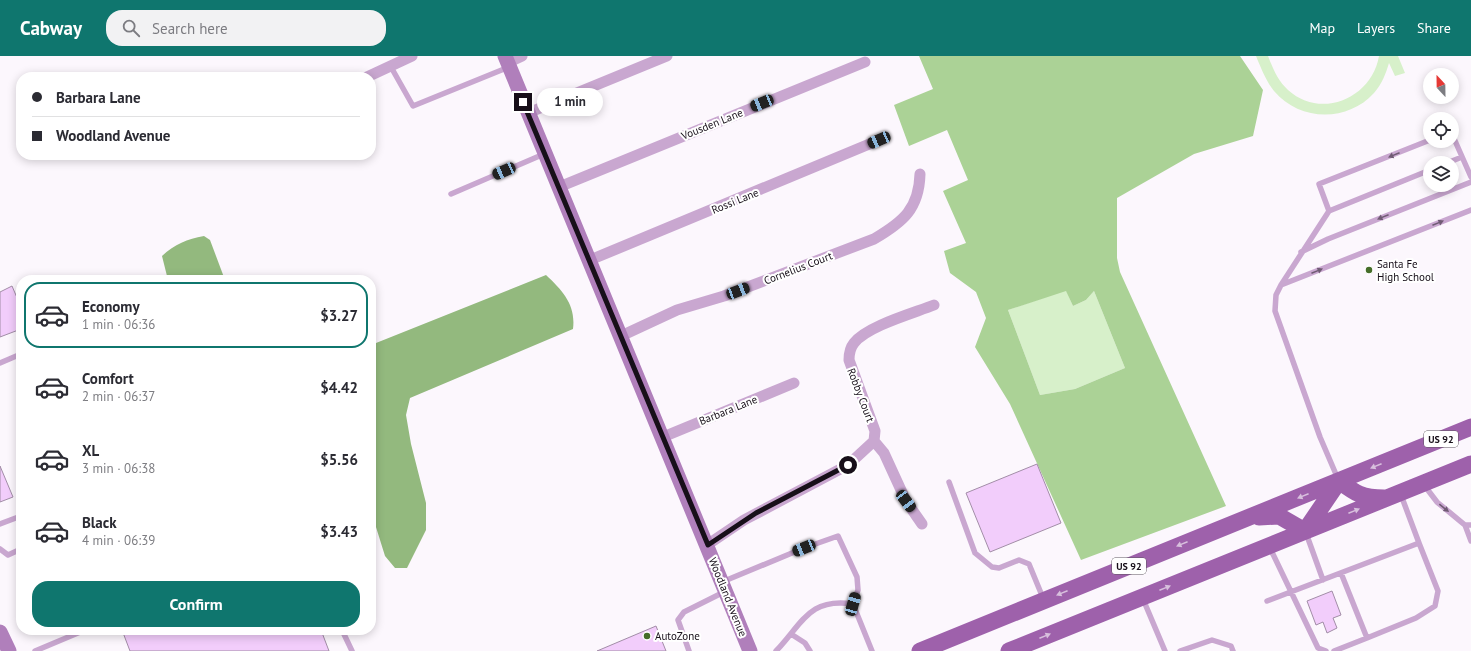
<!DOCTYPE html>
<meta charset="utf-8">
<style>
body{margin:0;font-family:"PT Sans",sans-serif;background:#f2f2f3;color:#2b2b33;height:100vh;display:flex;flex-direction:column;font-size:15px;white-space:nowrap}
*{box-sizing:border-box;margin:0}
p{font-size:13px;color:#7c7c81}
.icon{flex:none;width:22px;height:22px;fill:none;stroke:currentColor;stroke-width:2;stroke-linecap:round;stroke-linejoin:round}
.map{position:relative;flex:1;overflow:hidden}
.sheet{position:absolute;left:16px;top:219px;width:360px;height:360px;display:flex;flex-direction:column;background:#fff;border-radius:16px;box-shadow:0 2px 10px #0003}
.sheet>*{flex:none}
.top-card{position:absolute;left:16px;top:16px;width:360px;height:88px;border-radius:16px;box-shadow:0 2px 10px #0003;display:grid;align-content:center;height:88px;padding:0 16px;background:#fff}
.needle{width:26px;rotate:338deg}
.fabs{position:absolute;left:1423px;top:12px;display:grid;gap:8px}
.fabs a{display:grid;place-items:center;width:36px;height:36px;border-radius:50%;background:#fff;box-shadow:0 2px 10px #0003;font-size:20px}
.end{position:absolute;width:18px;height:18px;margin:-9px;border:5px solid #170f19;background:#fff;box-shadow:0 0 0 2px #fff}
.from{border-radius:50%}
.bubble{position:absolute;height:28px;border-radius:14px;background:#fff;box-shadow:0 2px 10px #0003;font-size:13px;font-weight:800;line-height:28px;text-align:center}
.car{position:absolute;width:12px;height:24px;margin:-12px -6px;border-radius:5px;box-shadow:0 0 3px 1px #0007;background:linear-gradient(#222 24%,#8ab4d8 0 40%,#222 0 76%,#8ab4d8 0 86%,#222 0)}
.top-card b{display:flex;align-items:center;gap:14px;height:38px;font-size:15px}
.top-card b+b{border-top:1px solid #e1e1e2}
.top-card i{width:10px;height:10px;background:#2b2b33}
ul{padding:7px 0 0;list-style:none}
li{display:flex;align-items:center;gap:12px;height:66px;margin:0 8px 6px;padding:0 8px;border:2px solid transparent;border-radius:16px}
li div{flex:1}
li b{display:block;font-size:15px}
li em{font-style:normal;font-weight:800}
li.selected{border-color:#0f766e}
li>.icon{width:36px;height:36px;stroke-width:1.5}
.primary-button{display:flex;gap:8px;margin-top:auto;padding:8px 16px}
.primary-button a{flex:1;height:46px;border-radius:16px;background:#0f766e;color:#fff;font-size:16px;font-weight:800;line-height:46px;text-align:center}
header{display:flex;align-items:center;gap:24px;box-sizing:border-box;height:56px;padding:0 20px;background:#0f766e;color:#fff}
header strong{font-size:19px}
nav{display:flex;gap:22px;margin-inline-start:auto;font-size:14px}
.search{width:280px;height:36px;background:#f2f2f3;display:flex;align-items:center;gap:10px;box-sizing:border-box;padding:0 14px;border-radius:16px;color:#7c7c81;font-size:15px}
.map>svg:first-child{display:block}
</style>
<header>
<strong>Cabway</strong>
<div class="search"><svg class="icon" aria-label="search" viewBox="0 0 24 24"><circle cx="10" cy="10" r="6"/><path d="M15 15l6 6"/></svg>Search here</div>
<nav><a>Map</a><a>Layers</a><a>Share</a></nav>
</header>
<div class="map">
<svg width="1471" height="595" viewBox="0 0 1471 595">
<rect width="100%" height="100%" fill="#fcf7fd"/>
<path fill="#d7f0ca" d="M1256,0h12c5,13 10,25 20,34 33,30 84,8 91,-34h19l7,17 -10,3 -6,-13c-3,10 -7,21 -15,30 -26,29 -74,29 -100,-2 -8,-10 -13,-23 -18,-35z
M1066,234l7,16 13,-6 8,-9 31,77 -50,21 -35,6 -32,-85z"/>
<path fill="#abd296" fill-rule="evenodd" d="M919,0h321l23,34 -10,46 -59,18 -77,44v60l3,14 106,234 -145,54 -71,-156 -35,-57 11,-29 -10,-26 -26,-19 -6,-22 22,-8 -23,-52 25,-11 -21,-50 -38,16 -15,-41 39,-16zM1066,235l7,15 13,-6 8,-9 31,77 -50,21 -35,6 -32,-85z"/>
<path fill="#93b97e" d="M204,180l6,4 15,40h-57l-6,-24c13,-12 25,-17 42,-20z
M546,219c17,16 30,30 27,54l-163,69 -4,17 5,29 15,59v27l-19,38h-12l-10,-12 -14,-45v-166z"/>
<path fill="#f2cdfb" stroke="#a28da7" d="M12,230l9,21v22l-21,8v-45z
M1037,408l24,59 -71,29 -24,-59z
M0,410l13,31 -13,5z
M1332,535l9,24 -8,3 4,10 -10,5 -4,-11 -7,3 -9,-24z
M656,570l10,25h-69z
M122,574h199l8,21h-199z"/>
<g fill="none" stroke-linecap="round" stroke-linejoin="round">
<path stroke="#c9a7d0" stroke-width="5.5" d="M391,11l22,39 96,-39
M1452,78l19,43
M1447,107l15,-6
M451,138l93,-40
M1329,155l101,-41
M1301,196l27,-13 143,-57
M1281,229l190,-75
M0,307l21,-9
M1338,423l-18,-42 -45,-126 1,-16 5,-10 48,-74 -10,-27 111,-44
M949,426l26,71 17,14 7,1 20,-8 10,4 14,34
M1424,429l13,17 28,23h6
M0,468l21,-8
M1465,469l6,16
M1306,477l17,47
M1270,492l48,100 8,3
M0,493l8,6 13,-6
M722,526l82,-34 34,-12 19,41 1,13 -5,14 19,47
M1143,543l22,52
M1267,545l152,-58 -18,-48
M342,574l10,21
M791,578l14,9 5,8
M1367,582l49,-20 19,-12 3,-15 -19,-48
M35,595l50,-21
M689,595l-11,-31 6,-8 40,-20
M776,595c26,-27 33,-54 77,-47
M1180,595l32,-11 19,6 2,5
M1334,595l33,-13 -26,-65"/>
<path stroke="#c9a7d0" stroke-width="11" d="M507,7l15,-7
M367,21l45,-21
M528,57l139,-57
M559,131l306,-125
M590,204l289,-120
M621,280l56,-26 47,-14 150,-57c29,-17 45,-30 46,-65
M663,381l131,-54
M922,468l-16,-23 -22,-48 -10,-12 1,-10 -26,-71c0,-6 1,-12 5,-17 13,-17 60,-30 80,-38
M707,489l37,-25 104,-55 26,-24"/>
<path stroke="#b07fbb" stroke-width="15" d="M505,0l245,595
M0,576l9,19"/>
<path stroke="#9e61ab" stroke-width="17" d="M1339,425c16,12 23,17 45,17
M1259,461l20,-1 26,15
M1305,475l34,-50
M920,595l551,-224
M1009,595l462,-187"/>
</g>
<defs><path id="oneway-solid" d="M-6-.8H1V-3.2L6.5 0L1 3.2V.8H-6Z"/></defs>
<g fill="#705b74">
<use href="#oneway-solid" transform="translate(1394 99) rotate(158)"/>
<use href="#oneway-solid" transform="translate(1383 161) rotate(158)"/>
<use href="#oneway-solid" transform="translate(1438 167) rotate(-22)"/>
<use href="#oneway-solid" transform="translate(1317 215) rotate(-22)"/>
<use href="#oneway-solid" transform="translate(1444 452) rotate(39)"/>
</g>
<g fill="#d8c0dd">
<use href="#oneway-solid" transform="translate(1376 410) rotate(158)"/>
<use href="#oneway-solid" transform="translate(1303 440) rotate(158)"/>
<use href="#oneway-solid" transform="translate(1354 455) rotate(-22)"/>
<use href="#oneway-solid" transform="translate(1182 488) rotate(158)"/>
<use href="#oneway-solid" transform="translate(1165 532) rotate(-22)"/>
<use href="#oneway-solid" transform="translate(1062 537) rotate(158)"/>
<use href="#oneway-solid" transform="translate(1045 580) rotate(-22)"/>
</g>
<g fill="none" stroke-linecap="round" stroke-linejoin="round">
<path stroke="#170f19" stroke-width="5" d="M523,46l185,443 48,-32 92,-48"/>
</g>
<g fill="#456d29" stroke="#fff" stroke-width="1.5">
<circle cx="1369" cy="214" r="4"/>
<circle cx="647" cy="580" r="4"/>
</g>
<g text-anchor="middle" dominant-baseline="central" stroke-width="4" stroke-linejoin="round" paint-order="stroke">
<g fill="#fff" stroke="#5d575e" stroke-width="1">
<rect x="1424" y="375" width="34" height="16" rx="3"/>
<rect x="1112" y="502" width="34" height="16" rx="3"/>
</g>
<g font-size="10" font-weight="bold" fill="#170f19">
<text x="1441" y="383">US 92</text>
<text x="1129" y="510">US 92</text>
</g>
<g font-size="11" fill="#170f19" stroke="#fff">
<text transform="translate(712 68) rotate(-22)">Vousden Lane</text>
<text transform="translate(735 145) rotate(-22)">Rossi Lane</text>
<text transform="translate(798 212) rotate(-21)">Cornelius Court</text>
<text transform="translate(861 339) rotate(69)">Robby Court</text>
<text transform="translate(728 354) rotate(-22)">Barbara Lane</text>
<text transform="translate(728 541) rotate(68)">Woodland Avenue</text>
</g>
<g font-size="11" fill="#170f19" stroke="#fff" text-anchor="start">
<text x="1377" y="208">Santa Fe<tspan x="1377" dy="13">High School</tspan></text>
<text x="655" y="580">AutoZone</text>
</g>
</g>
</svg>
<div class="fabs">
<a><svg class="needle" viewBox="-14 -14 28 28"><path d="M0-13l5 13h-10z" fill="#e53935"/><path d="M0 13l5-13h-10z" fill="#7c7c81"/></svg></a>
<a><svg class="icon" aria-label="locate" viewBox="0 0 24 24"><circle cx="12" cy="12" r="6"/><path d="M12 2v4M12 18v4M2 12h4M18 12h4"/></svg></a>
<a><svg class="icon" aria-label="layers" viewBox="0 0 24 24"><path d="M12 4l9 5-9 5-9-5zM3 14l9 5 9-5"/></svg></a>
</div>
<i class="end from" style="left:848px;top:409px"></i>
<i class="end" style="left:523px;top:46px"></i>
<div class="bubble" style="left:537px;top:32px;width:66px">1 min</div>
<i class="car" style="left:762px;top:47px;rotate:248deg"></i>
<i class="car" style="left:879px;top:84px;rotate:247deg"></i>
<i class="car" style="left:504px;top:115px;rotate:246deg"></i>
<i class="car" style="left:738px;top:235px;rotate:69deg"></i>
<i class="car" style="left:906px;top:445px;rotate:143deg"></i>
<i class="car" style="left:804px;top:492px;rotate:248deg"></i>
<i class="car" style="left:853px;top:548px;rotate:16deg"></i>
<div class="top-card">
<b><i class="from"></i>Barbara Lane</b>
<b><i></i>Woodland Avenue</b>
</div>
<section class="sheet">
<ul>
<li class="selected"><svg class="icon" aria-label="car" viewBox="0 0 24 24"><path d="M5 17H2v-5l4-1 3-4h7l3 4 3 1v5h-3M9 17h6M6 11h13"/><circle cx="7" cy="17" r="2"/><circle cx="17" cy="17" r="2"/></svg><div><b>Economy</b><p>1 min · 06:36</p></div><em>$3.27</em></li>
<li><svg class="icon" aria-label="car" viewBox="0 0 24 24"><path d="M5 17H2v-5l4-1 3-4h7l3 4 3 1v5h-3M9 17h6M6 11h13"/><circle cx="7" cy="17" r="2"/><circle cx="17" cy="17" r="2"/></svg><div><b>Comfort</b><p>2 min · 06:37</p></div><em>$4.42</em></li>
<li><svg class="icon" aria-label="car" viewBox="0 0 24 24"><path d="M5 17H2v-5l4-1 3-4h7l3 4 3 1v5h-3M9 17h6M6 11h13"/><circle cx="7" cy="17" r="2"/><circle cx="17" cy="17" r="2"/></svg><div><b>XL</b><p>3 min · 06:38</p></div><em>$5.56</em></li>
<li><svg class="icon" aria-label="car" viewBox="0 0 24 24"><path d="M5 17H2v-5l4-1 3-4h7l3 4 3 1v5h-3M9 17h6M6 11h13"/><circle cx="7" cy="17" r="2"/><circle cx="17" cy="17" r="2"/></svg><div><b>Black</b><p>4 min · 06:39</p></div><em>$3.43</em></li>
</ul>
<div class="primary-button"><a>Confirm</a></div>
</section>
</div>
